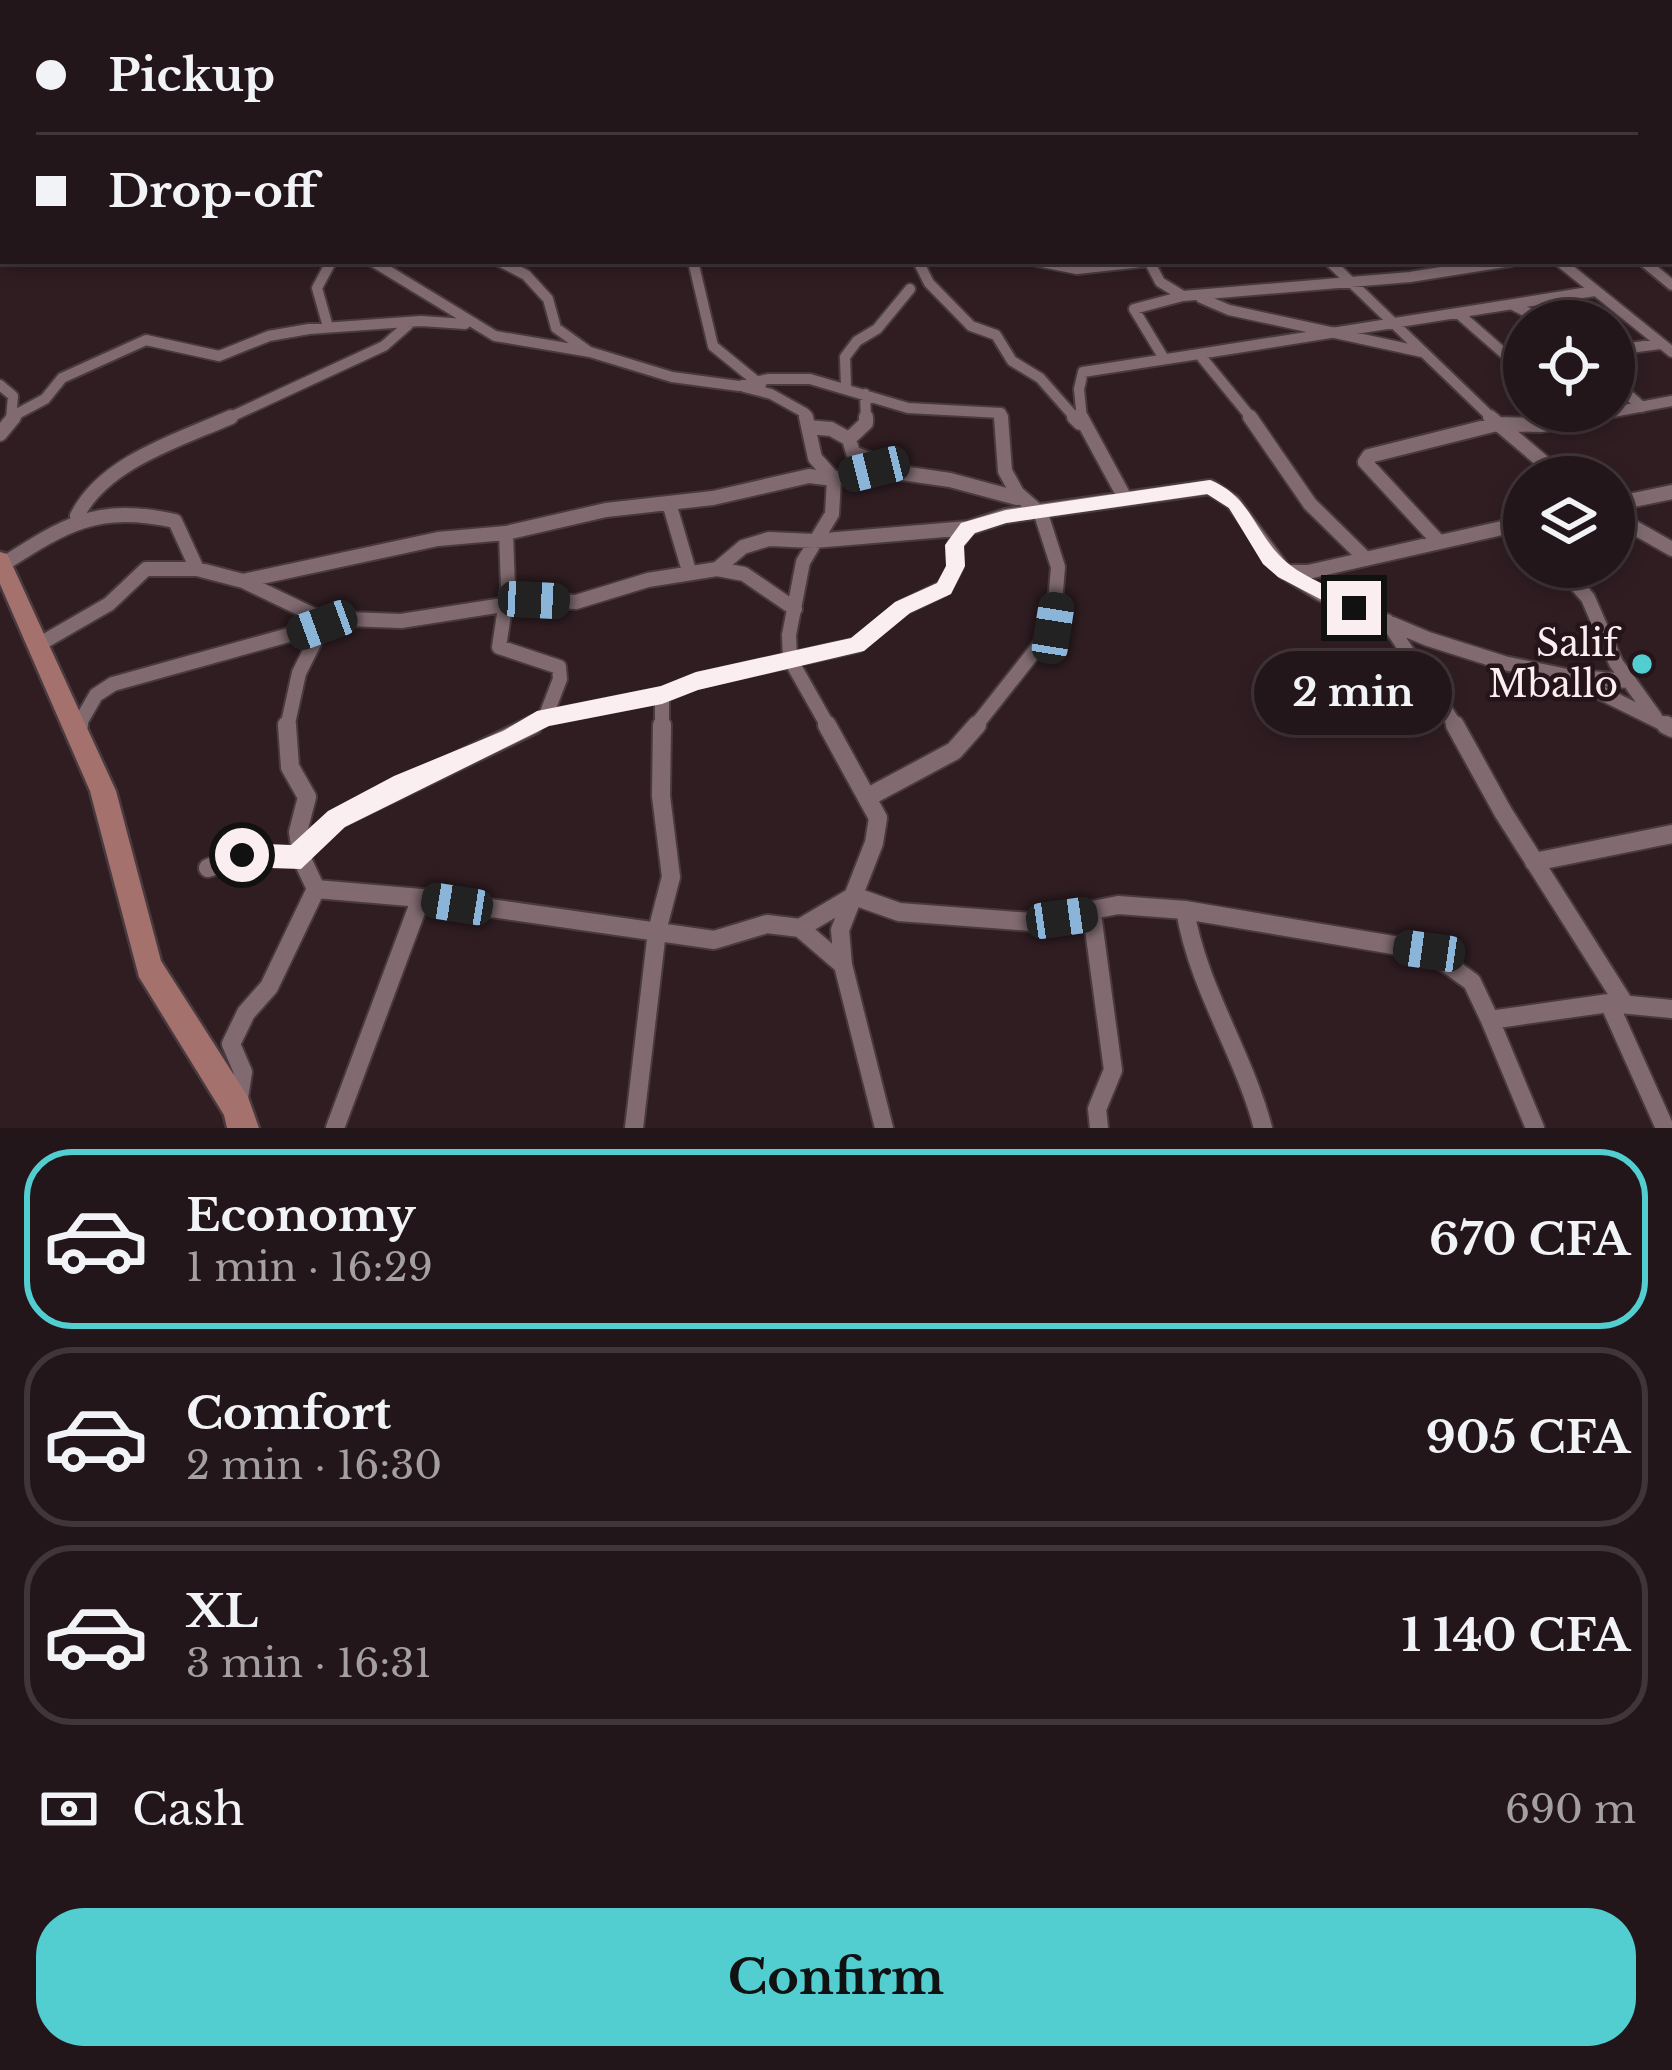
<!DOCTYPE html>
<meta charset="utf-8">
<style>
body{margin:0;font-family:"Libre Baskerville",serif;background:#2b1f23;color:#f1f3f6;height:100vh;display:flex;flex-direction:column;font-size:45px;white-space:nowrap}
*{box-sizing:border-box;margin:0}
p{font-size:39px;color:#a39fa2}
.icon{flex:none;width:66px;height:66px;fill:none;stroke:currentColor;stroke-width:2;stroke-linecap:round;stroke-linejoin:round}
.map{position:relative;height:1128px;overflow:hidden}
.drawer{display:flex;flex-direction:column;background:#23161a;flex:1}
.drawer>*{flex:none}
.guide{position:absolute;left:0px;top:0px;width:1674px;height:264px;box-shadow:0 6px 18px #0003,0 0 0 3px #403539;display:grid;align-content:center;height:264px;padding:0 36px;background:#23161a}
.buttons{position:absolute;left:1503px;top:300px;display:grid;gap:24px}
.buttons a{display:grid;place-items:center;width:132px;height:132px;border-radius:50%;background:#23161a;box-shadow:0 6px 18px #0003,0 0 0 3px #403539;font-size:60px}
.end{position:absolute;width:54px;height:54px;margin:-27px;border:15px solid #faeef1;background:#111;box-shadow:0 0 0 6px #111}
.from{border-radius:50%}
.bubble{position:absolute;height:84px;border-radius:42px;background:#23161a;box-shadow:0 6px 18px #0003,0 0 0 3px #403539;font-size:39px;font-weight:700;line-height:84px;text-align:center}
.car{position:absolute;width:36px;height:72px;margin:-36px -18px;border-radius:15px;box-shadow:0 0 9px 3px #0007;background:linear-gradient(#222 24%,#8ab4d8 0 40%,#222 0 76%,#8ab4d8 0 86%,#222 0)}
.guide b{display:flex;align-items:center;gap:42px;height:114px;font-size:45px}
.guide b+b{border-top:3px solid #403539}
.guide i{width:30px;height:30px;background:#f1f3f6}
ul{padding:21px 0 0;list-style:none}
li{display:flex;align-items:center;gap:36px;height:180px;margin:0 24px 18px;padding:0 12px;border:6px solid #403539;border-radius:48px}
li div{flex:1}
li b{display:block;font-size:45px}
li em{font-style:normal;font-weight:700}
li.on{border-color:#52cdd0}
li>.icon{width:108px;height:108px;stroke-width:1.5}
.pay{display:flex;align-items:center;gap:30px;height:132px;padding:0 36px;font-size:45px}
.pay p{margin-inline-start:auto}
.cta{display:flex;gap:24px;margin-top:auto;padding:24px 36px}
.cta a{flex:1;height:138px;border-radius:48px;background:#52cdd0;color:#111;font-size:48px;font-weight:700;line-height:138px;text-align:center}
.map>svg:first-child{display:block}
</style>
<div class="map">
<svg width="1672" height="1128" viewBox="0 0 1672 1128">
<rect width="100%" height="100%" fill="#2f1d22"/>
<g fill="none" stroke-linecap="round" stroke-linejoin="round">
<g stroke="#483a3e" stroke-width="10">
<path id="minor-far3" d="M1181,0l15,3
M1290,0l4,3
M1406,0l7,3
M1478,0l7,3
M1231,3l32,-3"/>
</g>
<g stroke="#483a3e" stroke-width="14">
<path id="minor-far2" d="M372,261l123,75 95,16 82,25 67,9 29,-7h42l98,29 93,5v7
M499,261l27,14 22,24 8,29 32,23
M693,261l20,85 48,39
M918,261l11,22 42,43 25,9 16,26 28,17 37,42
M1037,261l40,8 73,-8
M1149,261l11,21 23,14 227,-19 101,-16
M1329,261l165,159
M1559,261l113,91
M1643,261l29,24
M1201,298l28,12 193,42
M1513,305l31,16
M1459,314l65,57
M328,327l-11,-39 14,-26
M1614,350l46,-6
M1199,354l396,-63
M1163,357l-29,-48 49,-13
M1614,382l28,25
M0,385l13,11 -2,24
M744,387l27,7 34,19 1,7
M846,387l-1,-30 12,-16 20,-12 33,-40
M865,394l1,26
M15,415l30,-16 17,-21 84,-38 73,16 50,-20 40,-7 112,-8 44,3
M224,420l160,-74 25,-22
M1082,420l-3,-31 4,-17 116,-18 54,66
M1570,420l102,-19"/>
</g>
<g stroke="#483a3e" stroke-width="18">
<path id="minor-far1" d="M806,417l9,41 19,21 -2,35 -29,48 -14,73 1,24 39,69
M866,417v6l-17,16 4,14 34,13
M1074,417l6,6
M1081,417l44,81
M1250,417l60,87 56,55
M1490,417l71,60
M808,427l23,2 18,10
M0,434l14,-17
M669,503l20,68
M1614,504l58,-12
M77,516c27,-54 102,-76 154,-99
M1614,516l58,33
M506,533l2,55 -9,59 60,20 1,12 -15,39
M1438,541l-73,-79 4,-6 128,-32 44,1 45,-8
M2,565c64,-41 95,-61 173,-44l22,48 46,12 77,37 3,7 -24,48 -12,55
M1561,567l27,31 28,65 39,54
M717,569l26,-22 26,-8 45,2 154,-13
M1289,574l32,20 107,45 76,24 63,13 105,52
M243,581l195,-42 68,-6 100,-23 107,-12 96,-22 25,3 40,-10 76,11 67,18
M320,618l81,3 133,-21 42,2 72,-22 69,-11 27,5 51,35
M1387,621l70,107
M38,645l71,-41 37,-35h51
M1578,677l51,4
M77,728l19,-33 17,-11 208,-58
M528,728l17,-10 117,-23 34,-14 161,-36 45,-37 42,-20 12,-22 -1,-21 13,-17 37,-12 205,-29 23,15 52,70h23l216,-49
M662,728v-33
M974,728l79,-100 5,-61 -17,-53 -24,-21 -12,-22 -4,-54"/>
</g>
<g stroke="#483a3e" stroke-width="22">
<path id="minor" d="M287,725l3,42 17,30 -9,35 3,21
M827,725l51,93 -4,25 -34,87 3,35 41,163
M1455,725l48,87 121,191
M1666,725l6,3
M76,730l3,-5
M870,796l84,-45 23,-26
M302,848l35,-29 196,-94
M1534,862l138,-28
M208,868l33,-12 60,1 15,32 105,9 293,42 53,-16 33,4 43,37
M1185,910c13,78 58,142 78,218
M1092,914l21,156 -16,39 2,19
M800,928l54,-32 45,16 133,10 86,-17 67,5 244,41 43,31 18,38 119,-17 63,6
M1609,1003l56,125
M1490,1020l45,108
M238,1104l5,-32 -12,-28 15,-31 23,-26 47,-98
M335,1128l86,-230
M634,1128l23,-197 14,-54 -10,-81 1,-71"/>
</g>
<g stroke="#483a3e" stroke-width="5">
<path id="secondary" d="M0,146l3,1v8l-3,-1z
M3,250v11l-3,1v-11z
M0,552l7,2 3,6 106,231 45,170 87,136 11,31h-32l-3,-13 -85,-138 -49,-186 -90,-207z"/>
</g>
<use href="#minor-far3" stroke="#816b71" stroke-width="8"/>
<use href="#minor-far2" stroke="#816b71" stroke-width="10"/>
<use href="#minor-far1" stroke="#816b71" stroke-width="14"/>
<use href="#minor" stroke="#816b71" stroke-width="18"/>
<use href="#secondary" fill="#a4716d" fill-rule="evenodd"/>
</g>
<path fill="#faeef1" d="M1210,480c38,15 43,47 69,75 20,22 56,33 82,47v11h-14l-69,-36 -15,-13 -34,-56 -22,-14 -201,29 -31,10 -11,13 1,20 -14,28 -41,19 -46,38 -166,39 -36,14 -113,22 -204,101 -44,42 -59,-2 -12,-12 12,-12 49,2 37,-34 66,-35 109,-45 34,-20 124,-25 35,-14 155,-34 44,-36 42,-19 9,-17 -1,-21 16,-22 45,-13z"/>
<circle fill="#52cdd0" stroke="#251419" stroke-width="4.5" cx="1642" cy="664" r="12"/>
<g text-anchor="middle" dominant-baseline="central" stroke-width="9" stroke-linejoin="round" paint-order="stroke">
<g font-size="36" fill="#faeef1" stroke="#251419" text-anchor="end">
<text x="1618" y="643">Salif<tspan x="1618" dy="41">Mballo</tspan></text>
</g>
</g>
</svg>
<div class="buttons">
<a><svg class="icon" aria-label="locate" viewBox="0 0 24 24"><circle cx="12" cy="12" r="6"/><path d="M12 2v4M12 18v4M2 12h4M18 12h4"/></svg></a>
<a><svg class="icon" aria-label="layers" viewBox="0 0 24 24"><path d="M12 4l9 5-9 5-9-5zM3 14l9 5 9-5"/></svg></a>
</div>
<i class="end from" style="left:242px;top:855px"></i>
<i class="end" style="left:1354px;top:608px"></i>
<div class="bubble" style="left:1254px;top:651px;width:198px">2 min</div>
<i class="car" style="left:874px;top:469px;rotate:256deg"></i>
<i class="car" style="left:534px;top:600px;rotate:93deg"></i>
<i class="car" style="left:322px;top:625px;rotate:250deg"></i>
<i class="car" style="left:1053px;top:628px;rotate:9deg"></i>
<i class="car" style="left:457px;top:904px;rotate:279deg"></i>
<i class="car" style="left:1062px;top:918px;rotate:82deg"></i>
<i class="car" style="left:1429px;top:951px;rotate:278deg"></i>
<div class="guide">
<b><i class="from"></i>Pickup</b>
<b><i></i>Drop-off</b>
</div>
</div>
<section class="drawer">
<ul>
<li class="on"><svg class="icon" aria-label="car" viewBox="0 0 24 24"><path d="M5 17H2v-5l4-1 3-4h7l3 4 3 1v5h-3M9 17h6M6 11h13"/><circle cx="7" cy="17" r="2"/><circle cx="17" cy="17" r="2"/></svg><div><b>Economy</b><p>1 min · 16:29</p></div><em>670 CFA</em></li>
<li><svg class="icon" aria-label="car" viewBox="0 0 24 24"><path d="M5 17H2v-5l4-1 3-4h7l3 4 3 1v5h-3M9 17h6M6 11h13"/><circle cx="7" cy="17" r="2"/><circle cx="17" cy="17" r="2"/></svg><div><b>Comfort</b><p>2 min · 16:30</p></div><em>905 CFA</em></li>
<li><svg class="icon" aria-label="car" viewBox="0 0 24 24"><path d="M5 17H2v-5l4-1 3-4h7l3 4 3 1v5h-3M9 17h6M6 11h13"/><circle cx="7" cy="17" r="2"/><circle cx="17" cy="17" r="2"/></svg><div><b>XL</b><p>3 min · 16:31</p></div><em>1 140 CFA</em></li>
</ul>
<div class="pay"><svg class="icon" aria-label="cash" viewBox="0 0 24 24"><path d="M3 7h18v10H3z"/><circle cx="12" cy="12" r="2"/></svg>Cash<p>690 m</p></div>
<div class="cta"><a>Confirm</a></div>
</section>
